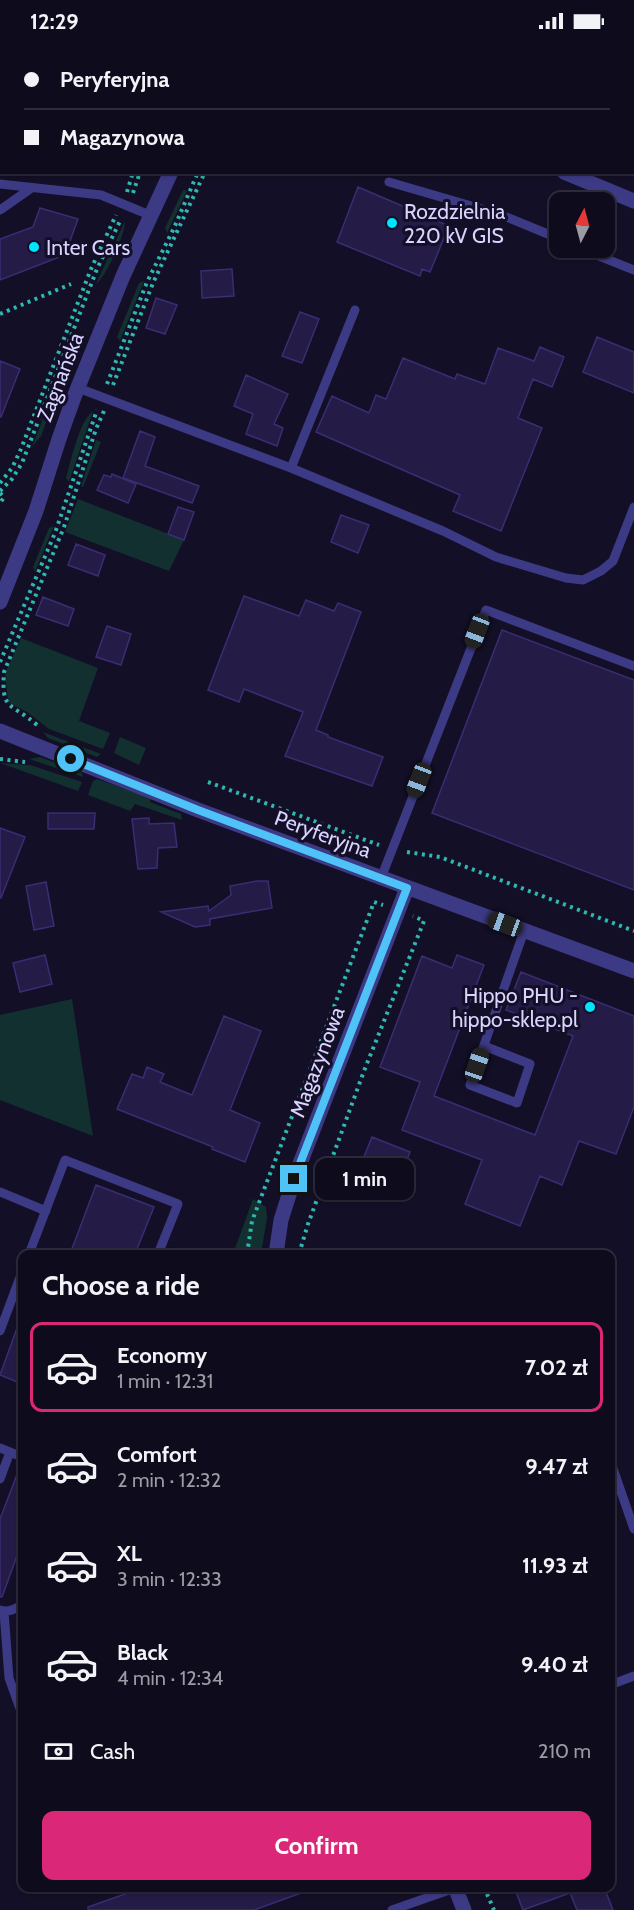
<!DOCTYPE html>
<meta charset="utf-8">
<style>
body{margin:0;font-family:Cabin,sans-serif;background:#171425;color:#f1f3f6;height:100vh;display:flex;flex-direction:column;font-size:22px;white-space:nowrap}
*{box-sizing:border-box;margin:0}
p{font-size:20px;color:#9b9ba3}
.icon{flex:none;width:33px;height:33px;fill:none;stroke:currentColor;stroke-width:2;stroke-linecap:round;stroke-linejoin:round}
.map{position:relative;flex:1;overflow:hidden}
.drawer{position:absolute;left:18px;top:1208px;width:597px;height:642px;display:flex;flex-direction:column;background:#0e0b1c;border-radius:12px;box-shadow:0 2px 4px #0004,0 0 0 2px #2e2b3b}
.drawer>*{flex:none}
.top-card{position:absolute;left:0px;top:0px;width:634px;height:132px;box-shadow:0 2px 4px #0004,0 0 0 2px #2e2b3b;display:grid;align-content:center;height:132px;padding:0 24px;background:#0e0b1c}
.needle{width:39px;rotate:6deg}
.buttons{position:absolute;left:549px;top:150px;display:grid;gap:12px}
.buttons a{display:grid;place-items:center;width:66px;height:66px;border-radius:12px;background:#0e0b1c;box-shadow:0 2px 4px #0004,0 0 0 2px #2e2b3b;font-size:30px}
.end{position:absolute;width:27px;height:27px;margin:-14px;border:8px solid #4fc3f7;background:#111;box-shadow:0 0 0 3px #111}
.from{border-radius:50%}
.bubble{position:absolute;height:42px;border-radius:12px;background:#0e0b1c;box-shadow:0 2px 4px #0004,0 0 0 2px #2e2b3b;font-size:20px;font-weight:700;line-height:42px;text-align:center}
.car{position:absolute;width:18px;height:36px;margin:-18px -9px;border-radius:8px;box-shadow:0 0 4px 2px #0007;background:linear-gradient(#222 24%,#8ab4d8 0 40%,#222 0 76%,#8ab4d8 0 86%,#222 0)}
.top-card b{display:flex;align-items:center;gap:21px;height:57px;font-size:22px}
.top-card b+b{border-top:2px solid #2e2b3b}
.top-card i{width:15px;height:15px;background:#f1f3f6}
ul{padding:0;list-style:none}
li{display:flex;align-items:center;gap:18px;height:90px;margin:0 12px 9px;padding:0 12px;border:3px solid transparent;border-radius:12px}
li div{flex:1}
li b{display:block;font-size:22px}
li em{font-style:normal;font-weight:700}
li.active{border-color:#db2777}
li>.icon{width:54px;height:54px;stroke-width:1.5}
h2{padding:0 24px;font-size:27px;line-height:72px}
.pay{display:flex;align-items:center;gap:15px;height:66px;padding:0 24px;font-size:22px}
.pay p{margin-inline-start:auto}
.primary-button{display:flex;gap:12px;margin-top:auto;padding:12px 24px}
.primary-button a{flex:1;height:69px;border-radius:12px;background:#db2777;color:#fff;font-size:24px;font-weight:700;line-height:69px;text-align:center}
.status{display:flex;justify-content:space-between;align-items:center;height:42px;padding:0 30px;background:#0e0b1c;direction:ltr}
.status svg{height:16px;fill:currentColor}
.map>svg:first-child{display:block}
</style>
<div class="status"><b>12:29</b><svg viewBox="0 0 49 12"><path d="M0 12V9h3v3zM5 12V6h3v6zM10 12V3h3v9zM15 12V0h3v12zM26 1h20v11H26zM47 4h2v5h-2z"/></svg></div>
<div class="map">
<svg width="634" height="1868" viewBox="0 0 634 1868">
<rect width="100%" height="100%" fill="#130f26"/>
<path fill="#12302f" d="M183,148l4,1 -20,42 -2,-5z
M125,179c0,14 -18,54 -29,63z
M144,239l-24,60 -3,-4 22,-54z
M77,289v10l-36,95 -9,11z
M93,369l-24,71 -3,-4c5,-17 13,-57 27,-67z
M96,398l5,2 -18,45 -2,-1z
M78,457l106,41 -15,31 -104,-39z
M54,484l-19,46 -2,-5 16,-39z
M21,596l77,30 -19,53 31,12 -7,16 -54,-20 -22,-17 -16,-8 -3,-4 -3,-26z
M43,690l58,22 -4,3 -49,-19z
M120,695l26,11 -7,17 -25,-12z
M40,715l42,16 1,4 -54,-18z
M0,721l30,2 52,17 -4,9z
M97,737l54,19 -1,4 31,12 1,6 -47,-16 -5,7 -42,-16 5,-14z
M72,957l21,137 -93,-36v-85z
M253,1157l13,8 1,11 -6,36h-28z"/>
<path fill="#241b47" stroke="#3b2d73" stroke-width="1.5" d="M358,145l91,39 -19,46 -8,-3 -2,7 -83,-34z
M40,166l38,11 -13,36 -65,25v-41l33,-12z
M232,227l2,27 -32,2 -1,-27z
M156,256l21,7 -12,29 -19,-6z
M300,270l19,7 -17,44 -20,-7z
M597,295l37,15v41l-51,-21z
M540,305l24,10 -12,30 -19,-8 -15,39 24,10 -41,103 -48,-20 7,-16 -144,-63 16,-36 37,17 7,-18 10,4 17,-41 52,21 2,-5 28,10 13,-36 36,13z
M0,319l20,8 -19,48h-1z
M246,333l42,19 -14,30 9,4 -6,18 -31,-12 7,-20 -19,-8z
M140,389l15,6 -10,29 54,20 -7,17 -69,-25z
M112,432l24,10 -8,19 -31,-13 7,-15 7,2z
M178,465l16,5 -10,28 -16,-6z
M341,473l28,10 -11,28 -27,-11z
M76,502l29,11 -7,21 -30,-11z
M244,554l55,20 7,-16 28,11 4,-8 23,9 -45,118 12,5v2l55,20 -11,29 -87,-30 18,-44 -59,-23 -5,13 -31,-12z
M43,555l31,12 -6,17 -32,-11z
M107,584l24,8 -10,31 -25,-8z
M502,588l132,50v210l-202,-77z
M48,771h47l-1,16h-46z
M149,776v6l25,-1 3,24 -19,1 -1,20 -19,1 -6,-50z
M0,786l25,9 -24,61h-1z
M257,839h11l4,27 -62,11v6l-15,2 -34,-15 47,-6 1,5 22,-16 -1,-9z
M46,840l8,44 -20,4 -8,-44z
M45,913l7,29 -32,8 -7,-29z
M457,913l27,10 -50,131 101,39 38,-99 -67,-26 15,-38 113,44v91l-18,47 -37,-13 -17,44 -22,-9 -20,50 -55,-22 17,-44 -80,-30 18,-48 -40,-15 42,-111 30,12z
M224,974l37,15 -31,79 30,13 -15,39 -33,-13 1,-2 -96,-38 15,-35 11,4 4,-11 17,7 -4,8 32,13z
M372,1095l38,15 -18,45 -18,-7 -3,7 -20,-8z
M96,1143l58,22 -19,47h-65z
M21,1275h1v67l-22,-9z
M21,1422h1v78l-20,55h-2v-78z
M145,1845h166l1,2 -58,21h-166v-3z
M514,1845h90l9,23h-36l-7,-17 -47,17z"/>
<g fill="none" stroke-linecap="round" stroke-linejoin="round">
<path stroke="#2fb8b0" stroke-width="4" stroke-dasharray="3 4.5" stroke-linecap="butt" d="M189,2v-2
M195,2l1,-2
M249,2v-2
M127,150l6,-20
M133,151l7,-21
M0,272l71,-30
M107,342l40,-102 27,-54 24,-56
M113,343l40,-102 52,-111
M0,441l12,-15 9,-19 70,-180 25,-54
M0,449l12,-12 10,-16 75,-194 24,-50
M0,451l4,4 -4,6
M0,620l55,-129 42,-123
M37,683c-26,-23 -36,-13 -33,-53l60,-145 32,-98 8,-18
M0,717l25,3
M208,740l171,63
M407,810l33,5 194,74
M247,1212l5,-33 122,-319 9,3
M299,1212l9,-30 56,-153 60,-150 -11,-5
M484,1845l10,23"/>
<path stroke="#3d3a85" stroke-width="9" d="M450,0l4,2
M337,2l1,-2
M533,2v-2
M633,70h1
M389,140l110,32 61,25
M0,142l101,11 51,21
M0,168l30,-21
M579,206l55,22
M78,346l213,80 152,63 53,26 70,21 17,2 18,-9 12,-10 21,-54
M291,426l64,-158
M381,836l105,-268 148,56
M484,1004l46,18 -13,39 -47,-18 54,-154
M0,1150l46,19
M29,1212l36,-94 113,44 -20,50
M0,1289l22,-59
M0,1406l22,9
M610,1418l24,69
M0,1437l10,-27
M0,1568c7,3 18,-1 22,-7
M4,1570l5,66 13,36
M610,1643l24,-9
M392,1868l63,-22"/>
<path stroke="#3d3a85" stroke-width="15" d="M564,130l70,29
M0,689l198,79 436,161
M276,1212l5,-34 13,-41 113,-291
M455,1845l9,23"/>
<path stroke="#3d3a85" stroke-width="15" d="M223,2l1,-2
M0,560l36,-91 23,-72 15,-42 49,-121 48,-104"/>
</g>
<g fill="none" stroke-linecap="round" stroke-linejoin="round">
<path stroke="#4fc3f7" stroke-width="8" d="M71,717l127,51 209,78 -113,291"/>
</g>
<g fill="#00e5ff" stroke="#130f26" stroke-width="2">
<circle cx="392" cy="181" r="6"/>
<circle cx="34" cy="205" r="6"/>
<circle cx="590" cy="965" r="6"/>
</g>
<g text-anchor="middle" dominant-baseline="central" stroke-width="6" stroke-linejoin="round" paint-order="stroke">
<g font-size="21" fill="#d9d4ff" stroke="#130f26" text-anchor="start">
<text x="404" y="169">Rozdzielnia<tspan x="404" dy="24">220 kV GIS</tspan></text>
<text x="46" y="205">Inter Cars</text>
<text x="578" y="953" text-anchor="end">Hippo PHU -<tspan x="578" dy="24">hippo-sklep.pl</tspan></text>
</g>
<g font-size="21" fill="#d9d4ff" stroke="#130f26">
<text transform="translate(60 335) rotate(-69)">Zagnańska</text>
<text transform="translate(323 792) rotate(20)">Peryferyjna</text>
<text transform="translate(317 1020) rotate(-69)">Magazynowa</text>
</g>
</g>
</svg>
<div class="buttons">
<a><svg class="needle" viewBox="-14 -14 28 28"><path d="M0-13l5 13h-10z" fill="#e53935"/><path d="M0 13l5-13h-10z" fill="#9b9ba3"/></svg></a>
</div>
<i class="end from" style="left:71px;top:717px"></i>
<i class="end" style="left:294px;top:1137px"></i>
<div class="bubble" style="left:315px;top:1116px;width:99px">1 min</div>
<i class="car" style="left:477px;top:589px;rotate:201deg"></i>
<i class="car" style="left:419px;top:738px;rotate:201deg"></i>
<i class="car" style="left:505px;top:882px;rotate:290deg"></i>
<i class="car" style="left:477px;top:1023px;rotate:19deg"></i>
<div class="top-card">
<b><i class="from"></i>Peryferyjna</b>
<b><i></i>Magazynowa</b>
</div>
<section class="drawer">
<h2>Choose a ride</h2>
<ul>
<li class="active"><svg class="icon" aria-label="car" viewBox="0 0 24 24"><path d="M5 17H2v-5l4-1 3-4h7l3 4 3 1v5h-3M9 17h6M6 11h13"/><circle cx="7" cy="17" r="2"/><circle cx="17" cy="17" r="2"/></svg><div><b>Economy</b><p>1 min · 12:31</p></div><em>7.02 zł</em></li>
<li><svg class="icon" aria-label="car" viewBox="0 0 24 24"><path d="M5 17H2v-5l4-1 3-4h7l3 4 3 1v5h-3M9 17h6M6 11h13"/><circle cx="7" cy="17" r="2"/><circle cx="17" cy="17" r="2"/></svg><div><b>Comfort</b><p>2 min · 12:32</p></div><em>9.47 zł</em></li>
<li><svg class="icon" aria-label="car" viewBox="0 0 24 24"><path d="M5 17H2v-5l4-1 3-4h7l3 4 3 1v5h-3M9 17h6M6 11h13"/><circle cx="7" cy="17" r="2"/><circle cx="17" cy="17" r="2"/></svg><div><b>XL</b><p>3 min · 12:33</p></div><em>11.93 zł</em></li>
<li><svg class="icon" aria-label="car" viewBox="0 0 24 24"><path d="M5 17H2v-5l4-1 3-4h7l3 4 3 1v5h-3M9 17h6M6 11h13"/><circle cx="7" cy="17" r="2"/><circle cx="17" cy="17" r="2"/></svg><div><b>Black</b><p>4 min · 12:34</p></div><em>9.40 zł</em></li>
</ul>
<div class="pay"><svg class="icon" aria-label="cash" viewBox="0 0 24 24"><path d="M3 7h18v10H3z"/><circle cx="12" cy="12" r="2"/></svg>Cash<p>210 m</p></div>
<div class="primary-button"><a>Confirm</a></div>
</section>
</div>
